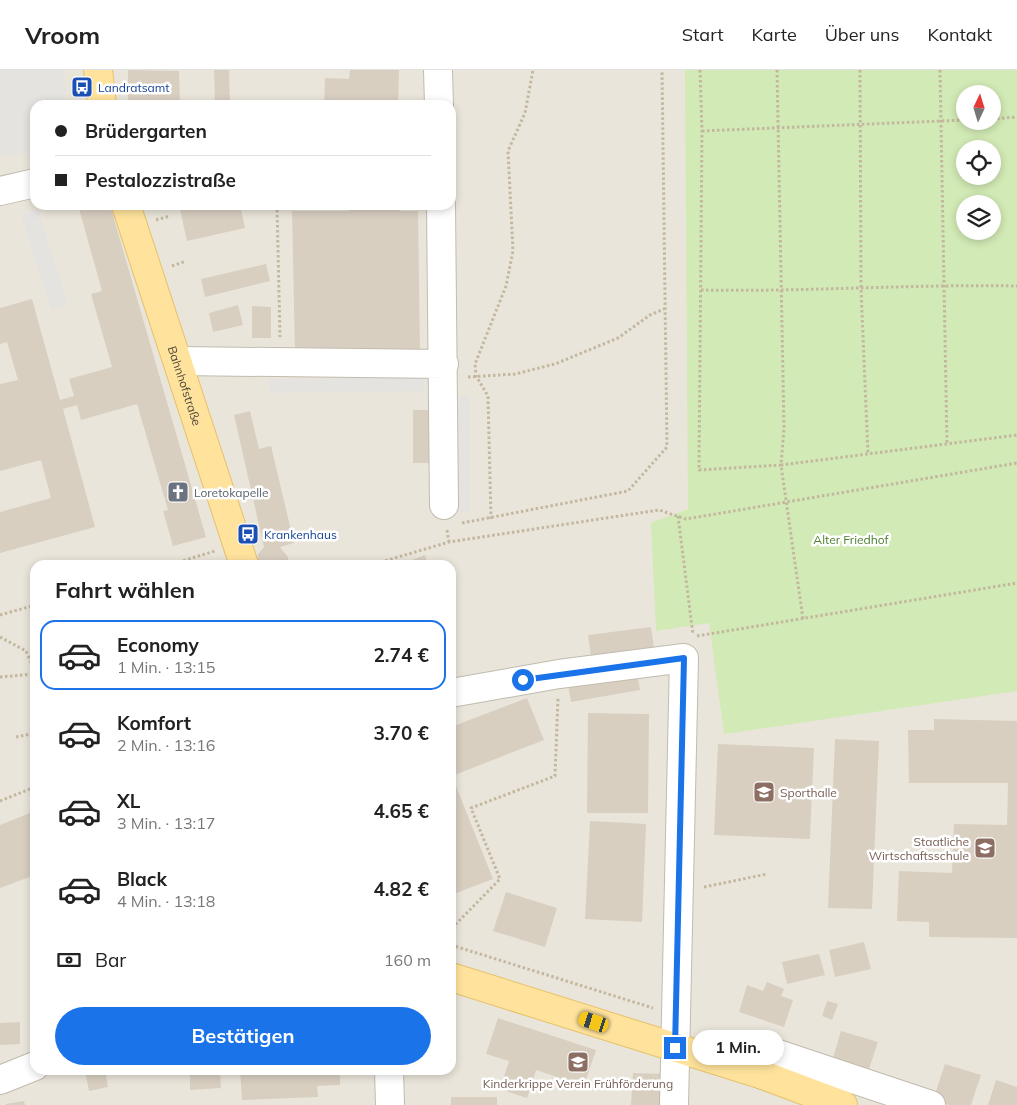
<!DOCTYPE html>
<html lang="de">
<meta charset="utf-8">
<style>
body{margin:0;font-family:Mulish,sans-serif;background:#f6f6f6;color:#222;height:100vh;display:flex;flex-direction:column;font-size:19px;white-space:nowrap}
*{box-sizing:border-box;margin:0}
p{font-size:16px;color:#767676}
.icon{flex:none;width:28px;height:28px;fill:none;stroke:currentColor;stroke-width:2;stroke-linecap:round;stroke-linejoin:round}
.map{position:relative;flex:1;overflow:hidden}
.sheet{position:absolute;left:30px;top:490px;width:426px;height:515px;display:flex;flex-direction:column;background:#fff;border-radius:15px;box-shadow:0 2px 8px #0003}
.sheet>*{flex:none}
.guide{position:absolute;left:30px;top:30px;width:426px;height:110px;border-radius:15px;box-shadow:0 2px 8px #0003;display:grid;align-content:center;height:110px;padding:0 25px;background:#fff}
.needle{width:32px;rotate:4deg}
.buttons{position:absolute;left:956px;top:15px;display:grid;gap:10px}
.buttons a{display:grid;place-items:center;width:45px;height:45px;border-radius:50%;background:#fff;box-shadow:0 2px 8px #0003;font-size:25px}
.end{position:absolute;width:22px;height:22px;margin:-11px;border:6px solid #1a73e8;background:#fff;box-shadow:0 0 0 2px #fff}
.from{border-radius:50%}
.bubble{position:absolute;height:35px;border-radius:18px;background:#fff;box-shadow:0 2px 8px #0003;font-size:16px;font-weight:700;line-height:35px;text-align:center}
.car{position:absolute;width:15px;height:30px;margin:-15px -8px;border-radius:6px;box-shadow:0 0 4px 1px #0007;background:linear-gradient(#f5c518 24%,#345 0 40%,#f5c518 0 76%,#345 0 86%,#f5c518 0)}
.guide b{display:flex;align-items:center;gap:18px;height:48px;font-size:19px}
.guide b+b{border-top:1px solid #e0e0e0}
.guide i{width:12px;height:12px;background:#222}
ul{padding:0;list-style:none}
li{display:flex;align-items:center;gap:15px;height:70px;margin:0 10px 8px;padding:0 15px;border:2px solid transparent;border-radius:15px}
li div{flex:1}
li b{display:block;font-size:19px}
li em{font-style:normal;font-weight:700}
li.current{border-color:#1a73e8}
li>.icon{width:45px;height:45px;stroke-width:1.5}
h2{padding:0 25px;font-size:22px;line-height:60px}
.pay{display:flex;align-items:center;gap:12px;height:55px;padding:0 25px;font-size:19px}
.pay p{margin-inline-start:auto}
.action{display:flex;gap:10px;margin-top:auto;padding:10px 25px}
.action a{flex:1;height:58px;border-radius:30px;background:#1a73e8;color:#fff;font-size:20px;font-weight:700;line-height:58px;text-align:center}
header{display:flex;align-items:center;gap:30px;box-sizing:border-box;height:70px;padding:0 25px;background:#fff;border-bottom:1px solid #e0e0e0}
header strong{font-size:24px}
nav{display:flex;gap:28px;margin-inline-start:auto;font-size:18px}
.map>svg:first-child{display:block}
</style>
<header>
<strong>Vroom</strong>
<nav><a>Start</a><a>Karte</a><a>Über uns</a><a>Kontakt</a></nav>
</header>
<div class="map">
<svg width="1017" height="1035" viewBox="0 0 1017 1035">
<rect width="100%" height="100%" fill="#f6f3ec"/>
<path fill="#eae5da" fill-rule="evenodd" d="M0,0h1017v1035h-1017zM965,24h27v27h-27zM35,35h416v100h-416zM965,79h27v27h-27zM965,134h27v27h-27zM35,495h416v505h-416z"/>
<path fill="#d2eab5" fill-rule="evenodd" d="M685,0h332v621l-293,43 -15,-111 -53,8 -5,-108 37,-14zM965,24h27v27h-27zM965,79h27v27h-27zM965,134h27v27h-27z"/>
<path fill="#e5e3e0" d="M0,0h64l2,35h-31v46l-35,6z
M38,139l30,96 -17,5 -30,-95z
M424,307v14l-155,2v-14z
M453,326h16v116h-16z"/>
<path fill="#d8cfc1" d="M128,0l51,1 1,34h-52z
M214,0h15l1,35h-15z
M350,0h49l-1,35h-74l1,-27 24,1z
M78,135h32l96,332 -33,9 -10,-35 5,-1 -31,-106 -56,16 -4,-15 -14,4 32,118 -95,26v-41l51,-14 -10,-38 -41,11v-87l18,-4 -11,-38 -7,2v-36l32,-9 28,101 14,-4 -5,-17 43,-12 -21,-73 11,-3z
M179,135h61l5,23 -58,13z
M349,135h52l-1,6h18l2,144 -125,1 -3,-145h57z
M266,194l4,17 -65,16 -4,-18z
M238,235l5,20 -30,7 -4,-19z
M252,236l19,1v31h-19z
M413,340h20v53h-20z
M250,341l9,38 12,-3 23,97 -14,4 8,10v8h-30l-1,-2 1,-9 6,-7 -30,-132z
M425,485l3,10h-29z
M651,557l3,20 -63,8 -3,-20z
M637,603l3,17 -69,12 -3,-17z
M527,628l17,42 -92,36 41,103 -42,16v-168z
M588,643l61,1 -1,99h-61z
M934,649l83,2v217l-88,-1v-15l-32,-1 2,-50 53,2 2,-49 53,1 1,-42h-99l-1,-53h26z
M835,669l44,2 -7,168 -44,-1z
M718,674l96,4 -4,91 -96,-4z
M35,741v64l-35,13v-63z
M590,751l56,3 -4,98 -57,-3z
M506,822l51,16 -12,39 -52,-16z
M864,872l7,27 -36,8 -6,-27z
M819,884l6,21 -38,9 -5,-22z
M767,912l17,7 -3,7 12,4 -9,27 -45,-15 8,-27 16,6z
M827,931l11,3 -6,16 -10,-4z
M498,948l98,32 -12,36 -48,-16 -9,28 -27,-9 9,-28 -23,-7z
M20,952v22l-20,1v-22z
M841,961l37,11 -9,27 -36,-11z
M945,994l36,11 -10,30h-22l-16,-5z
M105,1000l3,17 -19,4 -4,-20z
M190,1000h30l1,18 -31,2z
M240,1000h100v15l-23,1 1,11 -76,3z
M633,1003l34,1 -2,31h-34z
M996,1010l21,7v18h-29z
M451,1027h46v8h-46z
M24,1031l1,4h-19v-1z"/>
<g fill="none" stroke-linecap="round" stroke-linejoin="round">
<g stroke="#c2bbae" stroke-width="30">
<path id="minor" d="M438,0l1,35
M0,121l35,-8
M441,135l3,300
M178,291l266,3
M451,623l108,-19 125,-16 -10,447
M389,1000l1,35
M763,1005l12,-22 156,52
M0,1010l35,-14"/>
</g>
<g stroke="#e6c16a" stroke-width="30">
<g id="major">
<path d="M98,0l4,35"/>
<path id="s1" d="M126,135l118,360"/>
<path d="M451,907l312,98 80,30"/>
</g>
</g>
<path stroke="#c4b79f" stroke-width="3" stroke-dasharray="2.5 2.5" stroke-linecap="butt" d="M700,0l2,61 -3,339 82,-5 22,154
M777,0l7,358 -3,37 236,-30
M860,0l1,218 7,166
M940,0l7,374
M992,49l25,-2
M702,61l263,-11
M277,135l3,132
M156,150l14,-4
M172,196l14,-5
M701,220c105,2 210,-6 316,-4
M468,307l47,-3 40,-10 63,-26 32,-23 14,-6
M678,446l15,119
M491,449l-3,-123 -12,-20 -1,-12 31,-78 7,-35 -5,-100 17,-38 8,-43
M462,453l166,-32 39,-44 -5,-377
M447,460l2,12
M169,495l46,-14
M371,495l78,-23 210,-32 27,9 331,-56
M0,545l35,-10
M697,566l320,-53
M0,567l26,14 9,20
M0,607l35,-3
M16,667l19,-4
M0,731l35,-14
M704,817l63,-13
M451,869l5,-15 44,-45 -29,-71 84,-32 3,-78
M451,875l202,63"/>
<use href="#minor" stroke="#fff" stroke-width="28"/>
<use href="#major" stroke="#ffe39c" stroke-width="28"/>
</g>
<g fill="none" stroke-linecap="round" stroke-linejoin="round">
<path stroke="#1a73e8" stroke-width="6" d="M523,610l161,-22 -9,390"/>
</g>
<defs>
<g id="bus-square" transform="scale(1.125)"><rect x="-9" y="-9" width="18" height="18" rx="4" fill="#1a4fb4" stroke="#fff"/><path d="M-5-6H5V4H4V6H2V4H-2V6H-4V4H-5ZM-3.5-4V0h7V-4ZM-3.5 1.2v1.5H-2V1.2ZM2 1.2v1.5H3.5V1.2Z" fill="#fff"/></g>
<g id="church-square" transform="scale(1.125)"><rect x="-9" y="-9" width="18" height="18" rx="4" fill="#6b7280" stroke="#fff"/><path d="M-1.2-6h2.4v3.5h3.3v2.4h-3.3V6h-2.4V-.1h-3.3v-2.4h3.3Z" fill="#fff"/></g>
<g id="school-square" transform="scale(1.125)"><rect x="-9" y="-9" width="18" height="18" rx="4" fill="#8d6e63" stroke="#fff"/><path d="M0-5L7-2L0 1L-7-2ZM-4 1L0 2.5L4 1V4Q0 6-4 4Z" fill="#fff"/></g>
</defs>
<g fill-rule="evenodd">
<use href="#bus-square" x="82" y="17"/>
<use href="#church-square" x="178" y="422"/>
<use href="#bus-square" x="248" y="464"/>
<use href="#school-square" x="764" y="722"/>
<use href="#school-square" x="985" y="778"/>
<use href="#school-square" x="578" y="992"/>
</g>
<g text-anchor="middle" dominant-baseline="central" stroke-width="5" stroke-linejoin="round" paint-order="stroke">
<g font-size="12" fill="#164399" stroke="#fff" text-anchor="start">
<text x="98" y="17">Landratsamt</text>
<text x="264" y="464">Krankenhaus</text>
</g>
<g font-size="12" fill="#4b4439" stroke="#fff">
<text stroke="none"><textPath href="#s1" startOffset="190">Bahnhofstraße</textPath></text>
</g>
<g font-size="12" fill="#5b616d" stroke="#fff" text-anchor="start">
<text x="194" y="422">Loretokapelle</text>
</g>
<g font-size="12" fill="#4a7f2a" stroke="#fff">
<text x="851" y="469">Alter Friedhof</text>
</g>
<g font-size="12" fill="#785e54" stroke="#fff" text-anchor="start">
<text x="780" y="722">Sporthalle</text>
<text x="969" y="771" text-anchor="end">Staatliche<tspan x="969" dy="14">Wirtschaftsschule</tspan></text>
<text x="578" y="1013" text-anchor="middle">Kinderkrippe Verein Frühförderung</text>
</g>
</g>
</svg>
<div class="buttons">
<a><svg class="needle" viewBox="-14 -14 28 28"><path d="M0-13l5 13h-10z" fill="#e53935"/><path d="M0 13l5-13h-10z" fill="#767676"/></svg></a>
<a><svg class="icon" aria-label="locate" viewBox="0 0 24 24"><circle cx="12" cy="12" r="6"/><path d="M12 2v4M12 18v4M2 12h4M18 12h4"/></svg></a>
<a><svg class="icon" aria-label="layers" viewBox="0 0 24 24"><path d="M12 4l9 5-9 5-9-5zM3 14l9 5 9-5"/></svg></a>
</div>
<i class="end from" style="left:523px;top:610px"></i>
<i class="end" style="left:675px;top:978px"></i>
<div class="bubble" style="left:692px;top:960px;width:92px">1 Min.</div>
<i class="car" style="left:594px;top:952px;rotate:288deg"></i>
<div class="guide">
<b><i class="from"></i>Brüdergarten</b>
<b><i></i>Pestalozzistraße</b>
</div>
<section class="sheet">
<h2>Fahrt wählen</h2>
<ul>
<li class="current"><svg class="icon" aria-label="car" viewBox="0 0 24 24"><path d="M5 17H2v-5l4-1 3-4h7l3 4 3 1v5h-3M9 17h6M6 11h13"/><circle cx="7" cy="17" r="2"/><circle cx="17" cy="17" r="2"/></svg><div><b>Economy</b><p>1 Min. · 13:15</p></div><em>2.74 €</em></li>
<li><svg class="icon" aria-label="car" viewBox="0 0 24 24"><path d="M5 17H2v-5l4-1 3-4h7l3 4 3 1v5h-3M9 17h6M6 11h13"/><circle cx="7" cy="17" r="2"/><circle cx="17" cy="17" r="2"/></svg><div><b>Komfort</b><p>2 Min. · 13:16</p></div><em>3.70 €</em></li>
<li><svg class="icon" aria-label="car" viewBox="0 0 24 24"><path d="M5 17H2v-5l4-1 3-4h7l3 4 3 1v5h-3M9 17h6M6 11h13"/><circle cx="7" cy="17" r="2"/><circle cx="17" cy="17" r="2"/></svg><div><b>XL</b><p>3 Min. · 13:17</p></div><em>4.65 €</em></li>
<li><svg class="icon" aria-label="car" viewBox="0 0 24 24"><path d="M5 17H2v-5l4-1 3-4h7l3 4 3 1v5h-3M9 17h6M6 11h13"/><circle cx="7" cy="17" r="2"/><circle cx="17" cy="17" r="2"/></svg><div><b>Black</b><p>4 Min. · 13:18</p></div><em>4.82 €</em></li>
</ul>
<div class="pay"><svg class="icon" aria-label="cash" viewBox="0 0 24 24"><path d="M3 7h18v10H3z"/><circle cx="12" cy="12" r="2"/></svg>Bar<p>160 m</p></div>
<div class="action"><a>Bestätigen</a></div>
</section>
</div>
